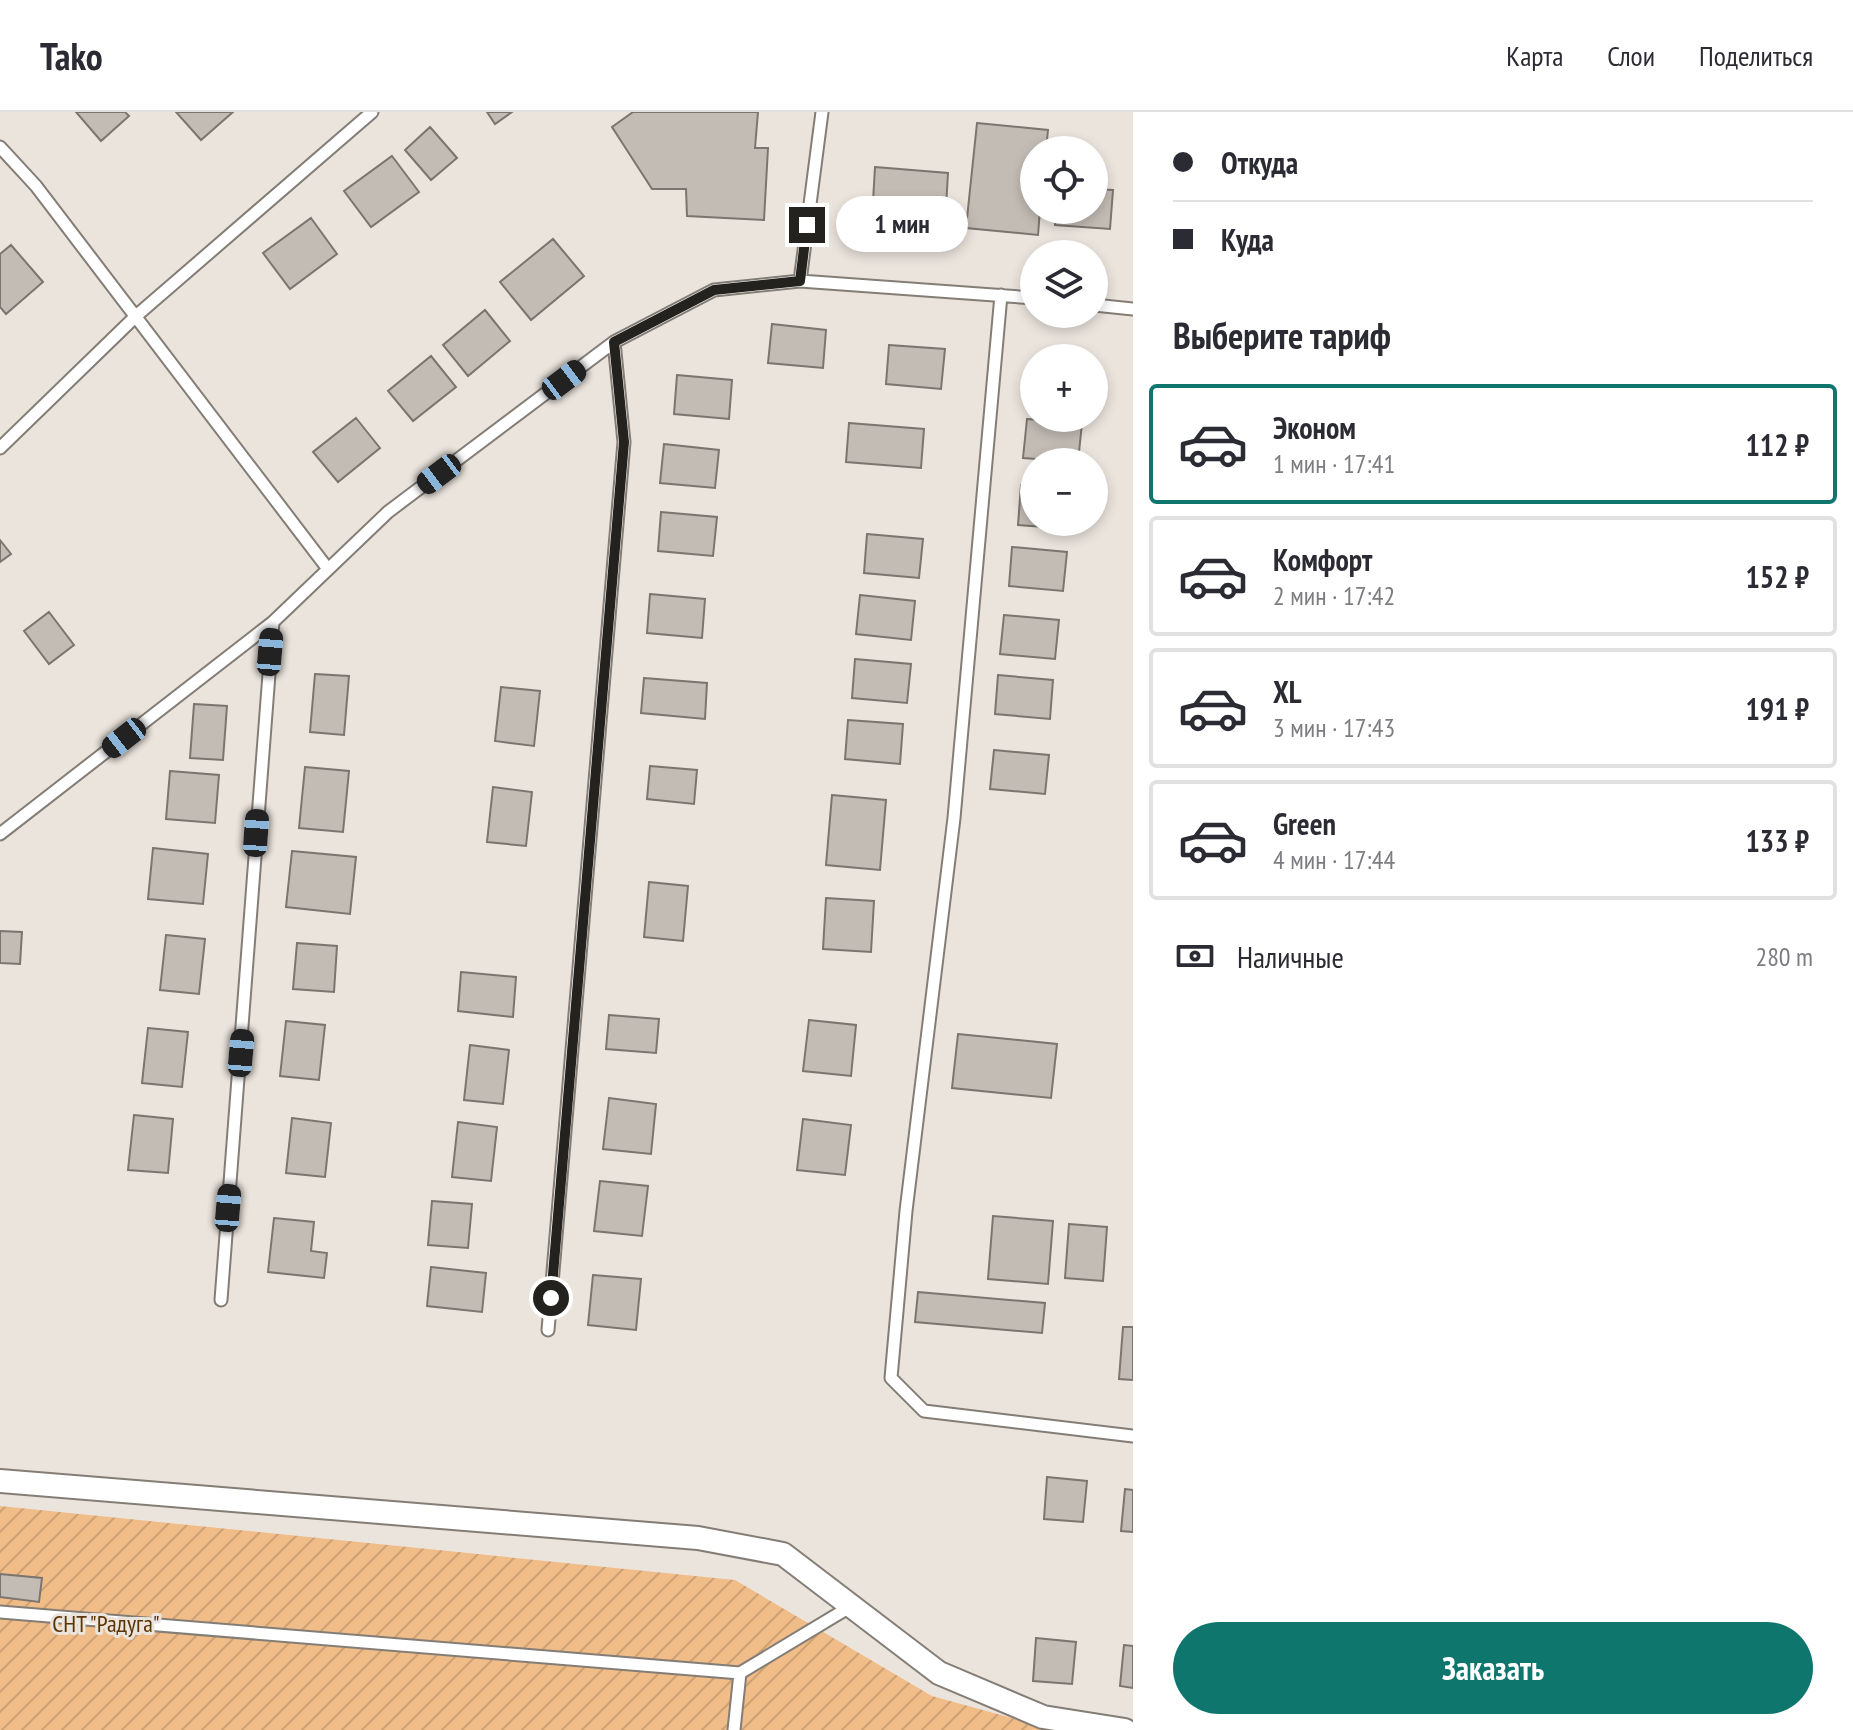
<!DOCTYPE html>
<html lang="ru">
<meta charset="utf-8">
<style>
body{margin:0;font-family:"PT Sans Narrow",sans-serif;background:#f7f7f7;color:#2b2b33;height:100vh;display:flex;flex-direction:column;font-size:30px;white-space:nowrap}
*{box-sizing:border-box;margin:0}
p{font-size:26px;color:#7c7c81}
.icon{flex:none;width:44px;height:44px;fill:none;stroke:currentColor;stroke-width:2;stroke-linecap:round;stroke-linejoin:round}
.map{position:relative;flex:1;overflow:hidden}
.drawer{display:flex;flex-direction:column;background:#fff;width:720px}
.drawer>*{flex:none}
.hud{display:grid;align-content:center;height:176px;padding:0 40px;background:#fff}
.tools{position:absolute;left:1020px;top:24px;display:grid;gap:16px}
.tools a{display:grid;place-items:center;width:88px;height:88px;border-radius:50%;background:#fff;box-shadow:0 4px 12px #0003;font-size:40px}
.end{position:absolute;width:36px;height:36px;margin:-18px;border:10px solid #24221f;background:#fff;box-shadow:0 0 0 4px #fff}
.from{border-radius:50%}
.bubble{position:absolute;height:56px;border-radius:28px;background:#fff;box-shadow:0 4px 12px #0003;font-size:26px;font-weight:700;line-height:56px;text-align:center}
.car{position:absolute;width:24px;height:48px;margin:-24px -12px;border-radius:10px;box-shadow:0 0 6px 2px #0007;background:linear-gradient(#222 24%,#8ab4d8 0 40%,#222 0 76%,#8ab4d8 0 86%,#222 0)}
.hud b{display:flex;align-items:center;gap:28px;height:76px;font-size:30px}
.hud b+b{border-top:2px solid #e1e1e2}
.hud i{width:20px;height:20px;background:#2b2b33}
ul{padding:0;list-style:none}
li{display:flex;align-items:center;gap:24px;height:120px;margin:0 16px 12px;padding:0 24px;border:4px solid #e1e1e2;border-radius:8px}
li div{flex:1}
li b{display:block;font-size:30px}
li em{font-style:normal;font-weight:700}
li.selected{border-color:#0f766e}
li>.icon{width:72px;height:72px;stroke-width:1.5}
h2{padding:0 40px;font-size:36px;line-height:96px}
.pay{display:flex;align-items:center;gap:20px;height:88px;padding:0 40px;font-size:30px}
.pay p{margin-inline-start:auto}
.button{display:flex;gap:16px;margin-top:auto;padding:16px 40px}
.button a{flex:1;height:92px;border-radius:48px;background:#0f766e;color:#fff;font-size:32px;font-weight:700;line-height:92px;text-align:center}
header{display:flex;align-items:center;gap:48px;box-sizing:border-box;height:112px;padding:0 40px;background:#fff;border-bottom:2px solid #e1e1e2}
header strong{font-size:38px}
nav{display:flex;gap:44px;margin-inline-start:auto;font-size:28px}
main{display:flex;flex:1;min-height:0}
.map>svg:first-child{display:block}
</style>
<header>
<strong>Tako</strong>
<nav><a>Карта</a><a>Слои</a><a>Поделиться</a></nav>
</header>
<main>
<div class="map">
<svg width="1133" height="1618" viewBox="0 0 1133 1618">
<defs>
<pattern id="garden-furrows" width="10" height="10" patternUnits="userSpaceOnUse" patternTransform="scale(2)"><rect width="10" height="10" fill="#f0bc87"/><path d="M-1 1l2-2M0 10L10 0M9 11l2-2" fill="none" stroke="#cea174"/></pattern>
</defs>
<rect width="100%" height="100%" fill="#ebe4dd"/>
<path fill="url(#garden-furrows)" d="M0,1394l735,74 197,116 123,34h-1055z"/>
<path fill="#c3bcb5" stroke="#7c756f" stroke-width="2" d="M76,0h49l4,4 -28,25z
M176,0h57l-32,28z
M487,0h25l-17,12z
M633,0h125l-3,36h13l-4,72 -77,-4 -1,-27h-34l-40,-62z
M977,11l71,7 -2,20h-12v60h6l-2,25 -72,-7z
M430,15l27,31 -26,22 -26,-30z
M392,44l27,36 -48,35 -27,-36z
M875,55l73,6 -3,52 -73,-6z
M1094,77l19,1 -3,39 -55,-4 1,-15h38z
M311,106l26,36 -47,35 -27,-36z
M553,127l31,37 -53,44 -31,-38z
M11,133l32,37 -37,32 -6,-7v-53z
M485,198l25,31 -42,35 -25,-31z
M772,212l54,6 -3,38 -55,-5z
M889,233l56,4 -4,40 -55,-5z
M431,244l25,31 -43,34 -25,-30z
M677,263l55,5 -3,39 -55,-5z
M356,306l24,30 -42,34 -25,-30z
M1027,307l55,4 -4,39 -55,-4z
M849,311l75,6 -3,39 -75,-6z
M664,332l55,6 -4,38 -55,-5z
M1021,373l13,2v35h39l-1,7 -54,-4z
M661,400l56,5 -4,39 -55,-5z
M867,422l56,5 -4,39 -55,-5z
M0,428l11,14 -11,8z
M1012,435l55,5 -4,39 -54,-5z
M650,482l55,5 -3,39 -55,-5z
M860,483l55,6 -4,39 -55,-6z
M49,500l25,33 -25,19 -25,-33z
M1004,503l55,5 -4,39 -55,-5z
M855,547l56,5 -4,39 -55,-5z
M315,562l34,2 -5,59 -34,-3z
M998,563l55,5 -3,39 -55,-5z
M644,566l63,5 -2,36 -64,-6z
M501,575l39,4 -6,55 -39,-5z
M194,592l33,2 -4,54 -33,-2z
M848,608l55,4 -3,40 -55,-5z
M994,638l55,5 -4,39 -55,-5z
M650,654l47,4 -3,34 -47,-5z
M305,655l44,4 -6,61 -44,-4z
M170,659l49,4 -4,48 -49,-4z
M493,675l39,5 -6,54 -39,-4z
M832,683l54,5 -6,70 -54,-5z
M153,736l55,6 -5,50 -55,-5z
M292,739l64,6 -6,57 -64,-7z
M649,770l39,4 -5,55 -39,-4z
M826,786l48,3 -3,51 -48,-3z
M0,819l22,1 -2,32 -20,-1z
M166,823l39,4 -6,55 -39,-4z
M297,831l40,3 -3,46 -41,-3z
M461,860l55,5 -3,40 -55,-6z
M609,903l50,4 -3,34 -50,-4z
M809,908l47,5 -5,51 -48,-5z
M286,909l39,4 -6,55 -39,-4z
M148,916l40,4 -6,55 -40,-4z
M958,922l99,10 -6,54 -99,-10z
M470,933l39,5 -6,54 -39,-4z
M609,986l47,6 -5,50 -48,-5z
M134,1003l39,4 -5,54 -40,-3z
M292,1006l39,5 -6,54 -39,-4z
M803,1007l48,6 -6,50 -48,-5z
M458,1010l39,5 -6,54 -39,-4z
M600,1069l48,5 -6,50 -48,-5z
M432,1089l40,3 -4,44 -40,-3z
M993,1104l60,5 -5,63 -60,-5z
M274,1106l40,4 -3,29 16,2 -3,25 -56,-6z
M1069,1112l38,3 -4,54 -38,-3z
M431,1155l55,6 -4,39 -55,-6z
M593,1163l48,4 -5,51 -48,-5z
M918,1180l127,11 -3,30 -127,-11z
M1123,1215h10v53l-14,-1z
M1047,1365l40,4 -4,41 -39,-3z
M1125,1377l8,1v42l-12,-1z
M0,1462l42,4 -3,24 -39,-5z
M1036,1526l40,4 -4,42 -39,-3z
M1124,1533l9,1v42l-13,-2z"/>
<g fill="none" stroke-linecap="round" stroke-linejoin="round">
<g stroke="#837d76" stroke-width="15">
<path id="lane" d="M0,35l36,39 292,383
M800,169l22,-169
M1001,183l-47,523 -48,393 -15,167 33,33 209,25
M1094,193l39,4
M0,336l136,-132 236,-204
M0,722l273,-212
M221,1188l52,-678 115,-110 226,-170 100,-52 86,-9 234,17
M548,1218l76,-888 -10,-100
M0,1500l740,61 113,-68
M734,1618l6,-57"/>
</g>
<g stroke="#837d76" stroke-width="26">
<path id="street" d="M0,1369l698,57 85,16 156,119 104,44 82,13"/>
</g>
<use href="#lane" stroke="#fff" stroke-width="11"/>
<use href="#street" stroke="#fff" stroke-width="22"/>
</g>
<g fill="none" stroke-linecap="round" stroke-linejoin="round">
<path stroke="#24221f" stroke-width="10" d="M551,1186l73,-856 -10,-100 100,-52 86,-9 7,-56"/>
</g>
<g text-anchor="middle" dominant-baseline="central" stroke-width="6" stroke-linejoin="round" paint-order="stroke">
<g font-size="24" fill="#5b3400" stroke="#ebe4dd">
<text x="106" y="1511">СНТ "Радуга"</text>
</g>
</g>
</svg>
<div class="tools">
<a><svg class="icon" aria-label="locate" viewBox="0 0 24 24"><circle cx="12" cy="12" r="6"/><path d="M12 2v4M12 18v4M2 12h4M18 12h4"/></svg></a>
<a><svg class="icon" aria-label="layers" viewBox="0 0 24 24"><path d="M12 4l9 5-9 5-9-5zM3 14l9 5 9-5"/></svg></a>
<a>+</a>
<a>−</a>
</div>
<i class="end from" style="left:551px;top:1186px"></i>
<i class="end" style="left:807px;top:113px"></i>
<div class="bubble" style="left:836px;top:84px;width:132px">1 мин</div>
<i class="car" style="left:564px;top:268px;rotate:53deg"></i>
<i class="car" style="left:439px;top:362px;rotate:233deg"></i>
<i class="car" style="left:270px;top:540px;rotate:5deg"></i>
<i class="car" style="left:124px;top:626px;rotate:232deg"></i>
<i class="car" style="left:256px;top:721px;rotate:4deg"></i>
<i class="car" style="left:241px;top:941px;rotate:5deg"></i>
<i class="car" style="left:228px;top:1096px;rotate:5deg"></i>
</div>
<section class="drawer">
<div class="hud">
<b><i class="from"></i>Откуда</b>
<b><i></i>Куда</b>
</div>
<h2>Выберите тариф</h2>
<ul>
<li class="selected"><svg class="icon" aria-label="car" viewBox="0 0 24 24"><path d="M5 17H2v-5l4-1 3-4h7l3 4 3 1v5h-3M9 17h6M6 11h13"/><circle cx="7" cy="17" r="2"/><circle cx="17" cy="17" r="2"/></svg><div><b>Эконом</b><p>1 мин · 17:41</p></div><em>112 ₽</em></li>
<li><svg class="icon" aria-label="car" viewBox="0 0 24 24"><path d="M5 17H2v-5l4-1 3-4h7l3 4 3 1v5h-3M9 17h6M6 11h13"/><circle cx="7" cy="17" r="2"/><circle cx="17" cy="17" r="2"/></svg><div><b>Комфорт</b><p>2 мин · 17:42</p></div><em>152 ₽</em></li>
<li><svg class="icon" aria-label="car" viewBox="0 0 24 24"><path d="M5 17H2v-5l4-1 3-4h7l3 4 3 1v5h-3M9 17h6M6 11h13"/><circle cx="7" cy="17" r="2"/><circle cx="17" cy="17" r="2"/></svg><div><b>XL</b><p>3 мин · 17:43</p></div><em>191 ₽</em></li>
<li><svg class="icon" aria-label="car" viewBox="0 0 24 24"><path d="M5 17H2v-5l4-1 3-4h7l3 4 3 1v5h-3M9 17h6M6 11h13"/><circle cx="7" cy="17" r="2"/><circle cx="17" cy="17" r="2"/></svg><div><b>Green</b><p>4 мин · 17:44</p></div><em>133 ₽</em></li>
</ul>
<div class="pay"><svg class="icon" aria-label="cash" viewBox="0 0 24 24"><path d="M3 7h18v10H3z"/><circle cx="12" cy="12" r="2"/></svg>Наличные<p>280 m</p></div>
<div class="button"><a>Заказать</a></div>
</section>
</main>
